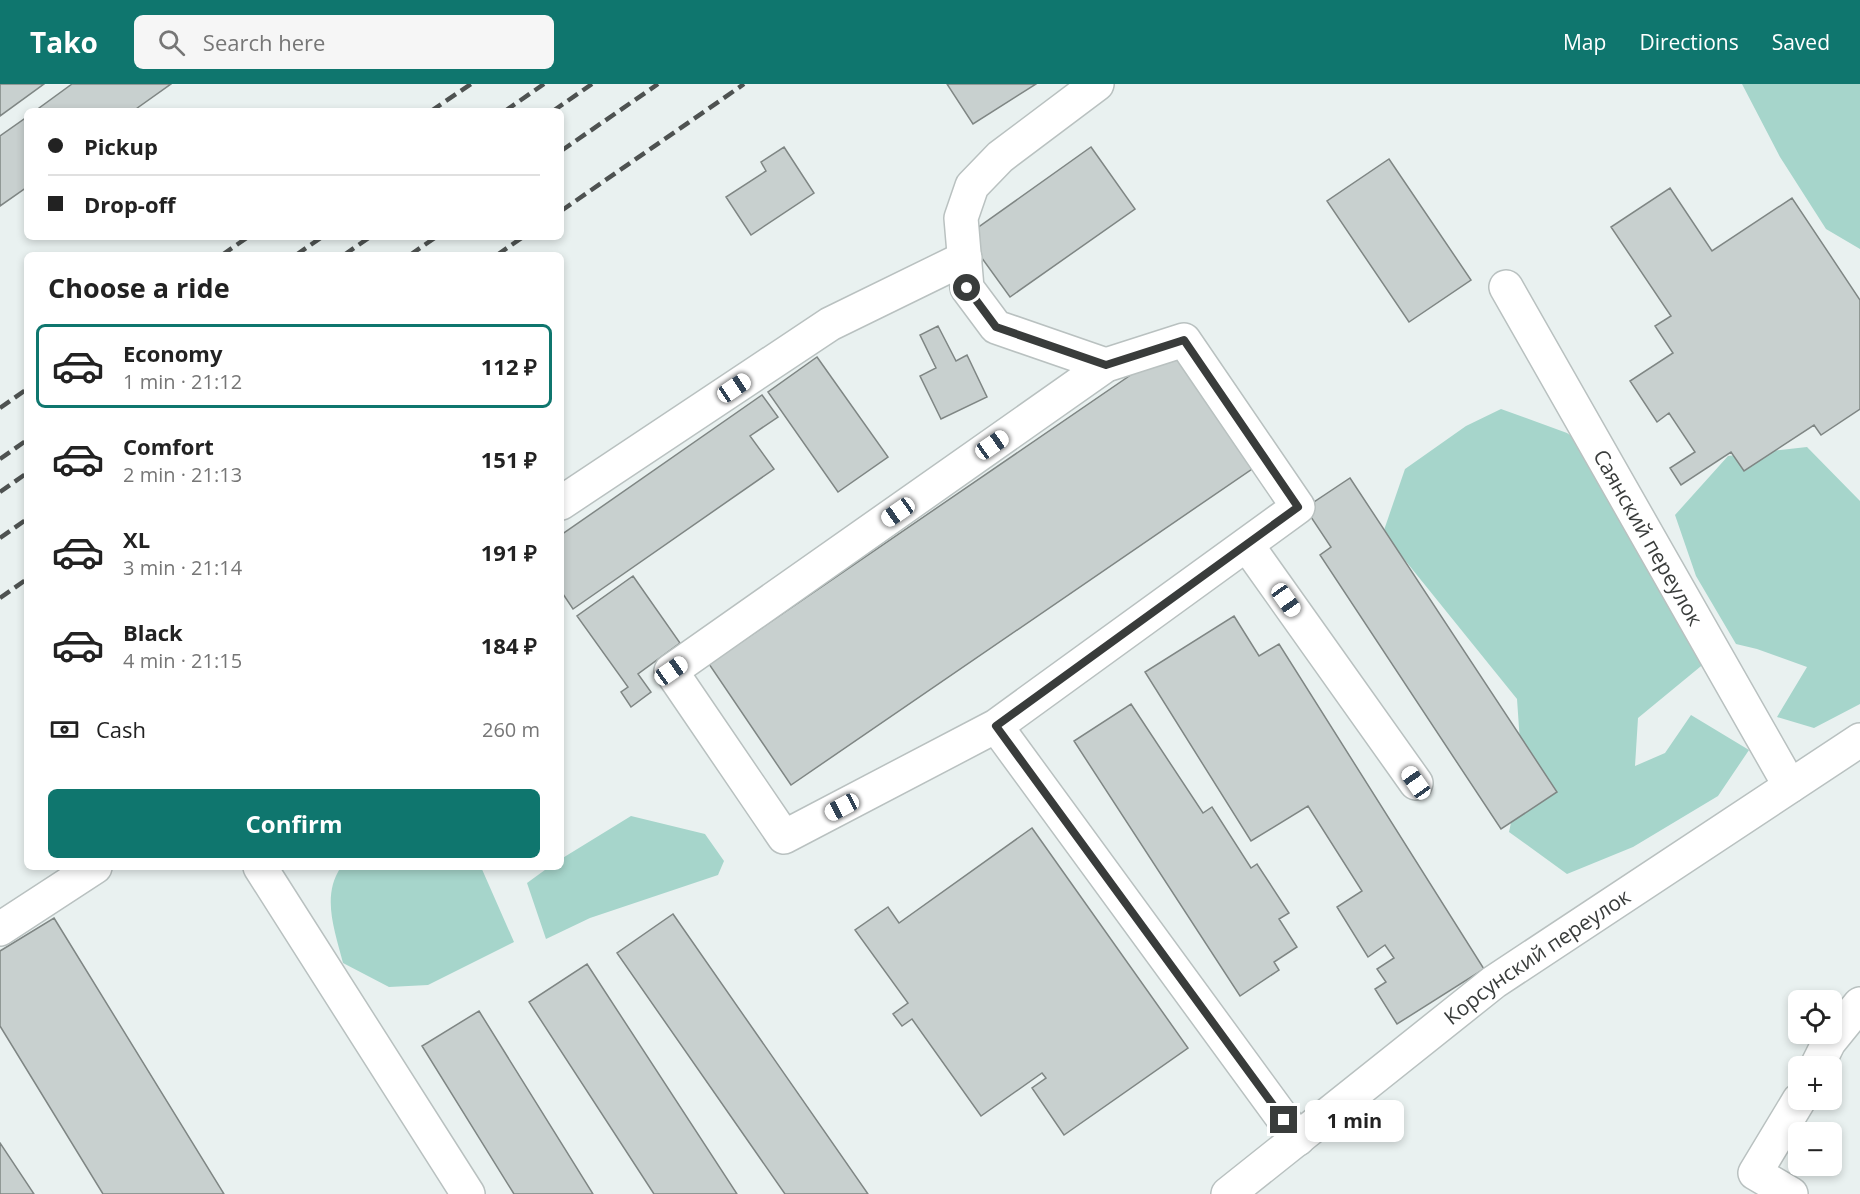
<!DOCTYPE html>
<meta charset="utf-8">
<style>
body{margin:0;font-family:"Open Sans",sans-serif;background:#f6f6f6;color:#222;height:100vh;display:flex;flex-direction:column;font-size:22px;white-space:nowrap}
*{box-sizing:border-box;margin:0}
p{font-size:20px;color:#767676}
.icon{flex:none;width:33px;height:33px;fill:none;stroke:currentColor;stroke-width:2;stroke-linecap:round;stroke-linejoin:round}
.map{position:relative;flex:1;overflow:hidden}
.panel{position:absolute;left:24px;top:168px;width:540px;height:618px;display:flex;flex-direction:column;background:#fff;border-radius:9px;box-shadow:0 3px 9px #0003}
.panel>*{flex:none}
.banner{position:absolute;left:24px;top:24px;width:540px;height:132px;border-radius:9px;box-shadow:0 3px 9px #0003;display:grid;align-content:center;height:132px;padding:0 24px;background:#fff}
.controls{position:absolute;left:1788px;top:906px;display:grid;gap:12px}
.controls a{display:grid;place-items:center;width:54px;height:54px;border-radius:9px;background:#fff;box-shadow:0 3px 9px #0003;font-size:30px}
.end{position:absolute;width:27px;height:27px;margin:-14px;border:8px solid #393c3b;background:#fff;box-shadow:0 0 0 3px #fff}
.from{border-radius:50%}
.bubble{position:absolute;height:42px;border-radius:9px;background:#fff;box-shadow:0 3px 9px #0003;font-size:20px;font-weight:700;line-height:42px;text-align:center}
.car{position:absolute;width:18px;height:36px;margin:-18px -9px;border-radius:8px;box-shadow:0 0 4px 2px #0007;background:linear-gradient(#fff 24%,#345 0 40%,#fff 0 76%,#345 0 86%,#fff 0)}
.banner b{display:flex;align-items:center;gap:21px;height:57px;font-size:22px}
.banner b+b{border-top:2px solid #e0e0e0}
.banner i{width:15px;height:15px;background:#222}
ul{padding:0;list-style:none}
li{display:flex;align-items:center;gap:18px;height:84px;margin:0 12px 9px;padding:0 12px;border:3px solid transparent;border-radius:9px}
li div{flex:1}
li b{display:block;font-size:22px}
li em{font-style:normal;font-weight:700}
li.active{border-color:#0f766e}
li>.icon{width:54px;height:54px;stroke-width:1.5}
h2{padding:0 24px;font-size:27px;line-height:72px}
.pay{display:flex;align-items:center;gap:15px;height:66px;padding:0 24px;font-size:22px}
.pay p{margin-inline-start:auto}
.button{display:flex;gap:12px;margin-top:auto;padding:12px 24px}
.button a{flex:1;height:69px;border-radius:9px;background:#0f766e;color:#fff;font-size:24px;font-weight:700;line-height:69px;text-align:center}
header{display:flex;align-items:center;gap:36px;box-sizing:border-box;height:84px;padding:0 30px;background:#0f766e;color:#fff}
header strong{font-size:28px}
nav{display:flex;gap:33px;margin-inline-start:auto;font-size:21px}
.search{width:420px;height:54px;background:#f6f6f6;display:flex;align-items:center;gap:15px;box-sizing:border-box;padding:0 21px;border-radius:9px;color:#767676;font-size:22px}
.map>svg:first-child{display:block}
</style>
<header>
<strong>Tako</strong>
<div class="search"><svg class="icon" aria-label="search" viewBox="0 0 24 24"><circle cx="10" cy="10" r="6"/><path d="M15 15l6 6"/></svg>Search here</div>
<nav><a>Map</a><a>Directions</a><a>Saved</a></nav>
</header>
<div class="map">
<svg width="1860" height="1110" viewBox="0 0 1860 1110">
<rect width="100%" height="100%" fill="#e9f1f0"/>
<path fill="#a6d5cb" d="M1742,0h118v165l-34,-20 -46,-72z
M1501,325l66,24 61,43 78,186 -68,56 -3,48 30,-13 26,-38 58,35 -31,46 -85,51 -66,27 -58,-42 13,-61 -5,-72 -134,-166 22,-64 61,-43z
M1807,363l53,54v203l-46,24 -37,-11 30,-50 -50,-18 -21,-5 -40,-68 -21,-61 53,-59z
M631,732l74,18 19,27 -6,14 -128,43 -44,21 -19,-56 22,-16h12v-8z
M341,783h140l33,75 -86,43 -39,2 -46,-24c-8,-32 -22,-67 -2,-96z"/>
<path fill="#c8d0cf" stroke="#7f8684" stroke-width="1.5" d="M0,0h44l-44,32z
M72,0h99l-38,27h-98z
M947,0h89l-63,40z
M27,33v70l-27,19v-70z
M784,63l30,46 -63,42 -25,-38 40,-26 -5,-9z
M1091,63l44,62 -125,88 -44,-61z
M1389,75l82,121 -62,42 -82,-121z
M1670,104l42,63 80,-53 68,102v109l-39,26 -7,-10 -70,46 -13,-19 -50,33 -11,-17 25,-16 -26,-39 -12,9 -27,-41 43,-28 -18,-27 16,-10 -60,-89z
M938,242l18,35 11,-6 20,42 -46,22 -21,-43 16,-8 -16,-33z
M1173,262l82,121 -464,318 -82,-121z
M817,273l71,100 -50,35 -70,-100z
M762,311l16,22 -28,19 24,33 -201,140 -12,-18v-56z
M1350,394l207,314 -56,37 -181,-274 11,-8 -26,-39z
M633,492l47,67 -42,31 13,18 -20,15 -10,-15 7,-5 -51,-71z
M1234,532l25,40 20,-12 205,325 -87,55 -22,-35 11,-7 -9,-13 17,-11 -9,-13 -17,12 -31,-50 25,-16 -54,-85 -57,35 -106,-169z
M1131,620l72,109 9,-6 39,61 6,-4 32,49 -10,6 18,28 -23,15 5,8 -39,26 -166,-255z
M1032,744l156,220 -124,87 -32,-47 14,-10 -4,-5 -61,43 -69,-97 -10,7 -9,-12 15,-11 -53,-73 33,-23 11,16z
M673,830l195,280h-83l-168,-241z
M54,834l170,276h-121l-103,-168v-75z
M587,880l150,230h-83l-125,-192z
M479,927l114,183h-79l-92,-148z
M0,1059l34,51h-34z"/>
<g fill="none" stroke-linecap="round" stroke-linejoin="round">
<g stroke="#b9c1c0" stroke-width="36">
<g id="minor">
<path d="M1097,0l-97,73 -28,29 -11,32 6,70 29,39 110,38"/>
<path id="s1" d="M1506,203l284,499"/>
<path d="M561,419l269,-179 135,-66"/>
<path d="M1247,461l169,238"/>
<path d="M996,642l302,-219 -114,-167 -78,25 -435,306 113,166 212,-111 302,413"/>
<path d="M260,783l208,327"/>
<path d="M0,845l95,-62"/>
<path d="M1817,982l12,-24 31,-38"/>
<path id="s2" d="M1228,1110l266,-212 366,-242"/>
<path d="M1791,1110l-36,-21 44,-73"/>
</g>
</g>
<use href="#minor" stroke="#fff" stroke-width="33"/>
<path stroke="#4e5251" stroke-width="4.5" stroke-dasharray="12 6" stroke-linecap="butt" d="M431,27l40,-27
M505,27l39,-27
M553,27l39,-27
M561,67l97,-67
M561,127l183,-127
M222,171l26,-18
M296,171l26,-18
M344,171l26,-18
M410,171l26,-18
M497,171l26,-18
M0,324l27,-19
M0,375l27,-19
M0,408l27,-19
M0,454l27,-19
M0,514l27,-19"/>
</g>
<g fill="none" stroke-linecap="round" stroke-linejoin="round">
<path stroke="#393c3b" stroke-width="8" d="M967,204l29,39 110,38 78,-25 114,167 -302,219 288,394"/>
</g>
<g text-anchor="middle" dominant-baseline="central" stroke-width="6" stroke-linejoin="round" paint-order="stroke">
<g font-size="21" fill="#393c3b" stroke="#fff">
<text stroke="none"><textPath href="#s1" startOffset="288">Саянский переулок</textPath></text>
<text stroke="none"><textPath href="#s2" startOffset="390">Корсунский переулок</textPath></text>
</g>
</g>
</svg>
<div class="controls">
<a><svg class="icon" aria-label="locate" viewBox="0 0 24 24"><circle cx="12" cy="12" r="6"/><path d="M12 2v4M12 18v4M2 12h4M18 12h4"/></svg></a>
<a>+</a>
<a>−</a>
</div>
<i class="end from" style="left:967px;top:204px"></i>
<i class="end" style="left:1284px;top:1036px"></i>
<div class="bubble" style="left:1305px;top:1016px;width:99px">1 min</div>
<i class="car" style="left:734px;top:304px;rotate:56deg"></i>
<i class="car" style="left:992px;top:361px;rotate:55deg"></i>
<i class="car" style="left:898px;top:428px;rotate:235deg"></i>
<i class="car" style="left:1286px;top:516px;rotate:145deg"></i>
<i class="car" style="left:671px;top:587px;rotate:55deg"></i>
<i class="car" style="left:1416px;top:699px;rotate:325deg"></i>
<i class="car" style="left:842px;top:723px;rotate:242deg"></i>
<div class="banner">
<b><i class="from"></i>Pickup</b>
<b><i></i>Drop-off</b>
</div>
<section class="panel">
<h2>Choose a ride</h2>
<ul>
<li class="active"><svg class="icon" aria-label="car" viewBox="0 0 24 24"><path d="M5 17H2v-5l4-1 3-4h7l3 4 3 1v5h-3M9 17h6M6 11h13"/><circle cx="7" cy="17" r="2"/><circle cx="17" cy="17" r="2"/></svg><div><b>Economy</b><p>1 min · 21:12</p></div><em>112 ₽</em></li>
<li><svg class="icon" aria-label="car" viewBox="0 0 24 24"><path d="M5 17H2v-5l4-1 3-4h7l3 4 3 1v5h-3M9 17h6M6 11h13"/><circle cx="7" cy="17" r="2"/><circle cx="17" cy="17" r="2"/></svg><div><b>Comfort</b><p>2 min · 21:13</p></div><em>151 ₽</em></li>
<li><svg class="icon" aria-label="car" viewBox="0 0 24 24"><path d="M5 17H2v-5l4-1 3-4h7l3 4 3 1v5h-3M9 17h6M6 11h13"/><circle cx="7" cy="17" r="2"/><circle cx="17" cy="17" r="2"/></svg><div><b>XL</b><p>3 min · 21:14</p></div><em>191 ₽</em></li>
<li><svg class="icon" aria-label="car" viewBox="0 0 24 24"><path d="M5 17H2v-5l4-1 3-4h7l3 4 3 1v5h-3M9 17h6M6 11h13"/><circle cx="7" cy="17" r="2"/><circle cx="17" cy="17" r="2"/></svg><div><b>Black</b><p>4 min · 21:15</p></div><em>184 ₽</em></li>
</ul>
<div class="pay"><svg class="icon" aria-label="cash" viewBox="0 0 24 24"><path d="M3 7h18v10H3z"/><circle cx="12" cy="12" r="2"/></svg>Cash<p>260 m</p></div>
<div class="button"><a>Confirm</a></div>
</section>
</div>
